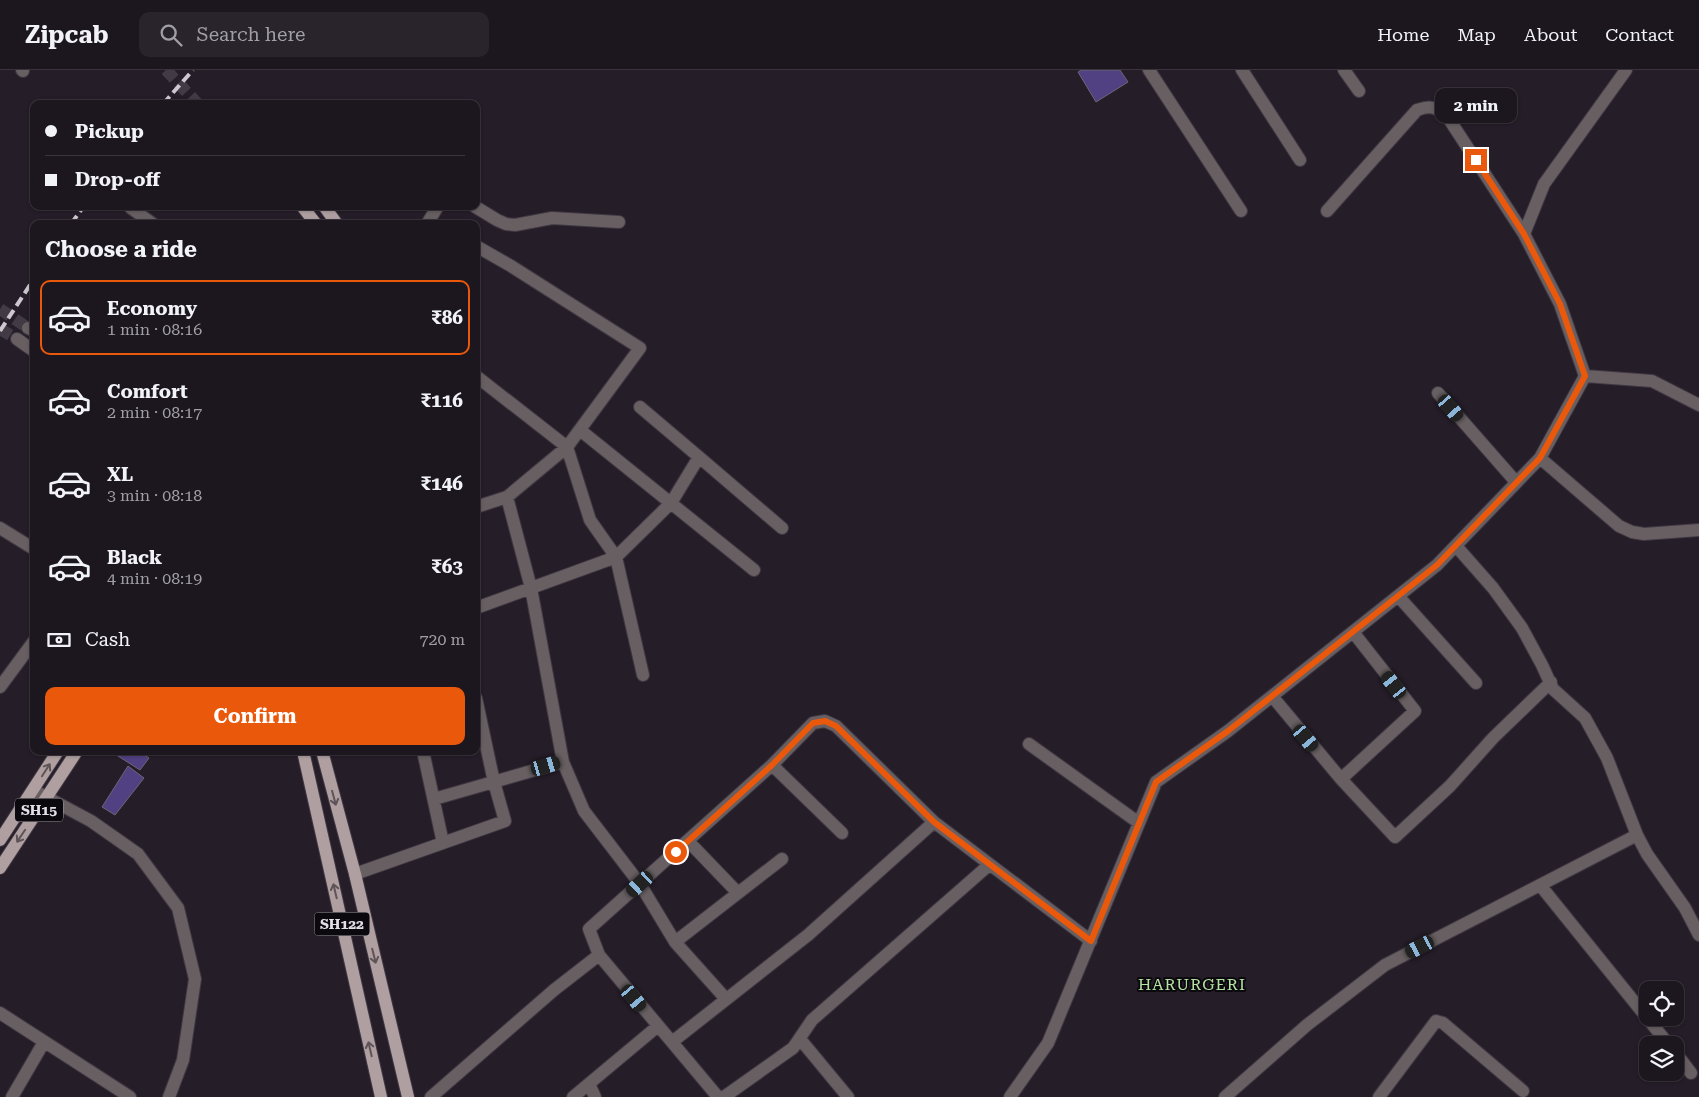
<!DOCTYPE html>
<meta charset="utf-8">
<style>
body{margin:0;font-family:"Roboto Serif",serif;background:#29232b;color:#f1f3f6;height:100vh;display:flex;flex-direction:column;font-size:19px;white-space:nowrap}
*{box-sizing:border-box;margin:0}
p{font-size:16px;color:#a09fa4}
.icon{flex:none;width:28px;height:28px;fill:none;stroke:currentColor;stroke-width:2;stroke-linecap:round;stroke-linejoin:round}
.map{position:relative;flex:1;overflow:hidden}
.drawer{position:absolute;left:30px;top:150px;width:450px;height:535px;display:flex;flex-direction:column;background:#1c161e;border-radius:10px;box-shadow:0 1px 4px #0004,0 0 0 1px #3a353c}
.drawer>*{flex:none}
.hud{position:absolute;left:30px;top:30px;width:450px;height:110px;border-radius:10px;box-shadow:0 1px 4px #0004,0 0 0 1px #3a353c;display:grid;align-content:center;height:110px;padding:0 15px;background:#1c161e}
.controls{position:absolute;left:1639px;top:911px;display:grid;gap:10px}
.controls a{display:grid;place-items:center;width:45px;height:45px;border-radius:10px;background:#1c161e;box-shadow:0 1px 4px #0004,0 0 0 1px #3a353c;font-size:25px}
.end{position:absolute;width:22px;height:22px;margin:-11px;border:6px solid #ea580c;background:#fff;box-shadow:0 0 0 2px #fff}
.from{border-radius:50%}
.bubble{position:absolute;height:35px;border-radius:10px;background:#1c161e;box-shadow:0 1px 4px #0004,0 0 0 1px #3a353c;font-size:16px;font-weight:700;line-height:35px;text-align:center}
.car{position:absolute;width:15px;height:30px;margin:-15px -8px;border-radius:6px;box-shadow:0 0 4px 1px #0007;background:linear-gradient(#222 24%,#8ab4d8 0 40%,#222 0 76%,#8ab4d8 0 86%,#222 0)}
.hud b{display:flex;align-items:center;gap:18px;height:48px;font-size:19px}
.hud b+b{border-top:1px solid #3a353c}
.hud i{width:12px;height:12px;background:#f1f3f6}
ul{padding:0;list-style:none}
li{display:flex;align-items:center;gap:15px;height:75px;margin:0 10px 8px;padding:0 5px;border:2px solid transparent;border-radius:10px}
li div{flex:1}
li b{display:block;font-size:19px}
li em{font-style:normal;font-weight:700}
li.selected{border-color:#ea580c}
li>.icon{width:45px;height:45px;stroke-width:1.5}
h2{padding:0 15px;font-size:22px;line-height:60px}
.pay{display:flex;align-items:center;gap:12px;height:55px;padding:0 15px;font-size:19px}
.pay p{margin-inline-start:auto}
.primary-button{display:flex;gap:10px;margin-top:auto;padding:10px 15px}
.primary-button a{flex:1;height:58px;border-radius:10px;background:#ea580c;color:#fff;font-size:20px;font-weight:700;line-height:58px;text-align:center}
header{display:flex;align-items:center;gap:30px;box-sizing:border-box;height:70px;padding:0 25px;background:#1c161e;border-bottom:1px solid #3a353c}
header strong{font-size:24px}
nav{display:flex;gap:28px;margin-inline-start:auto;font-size:18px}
.search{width:350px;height:45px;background:#29232b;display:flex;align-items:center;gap:12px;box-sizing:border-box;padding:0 18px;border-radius:10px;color:#a09fa4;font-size:19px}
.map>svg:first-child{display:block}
</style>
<header>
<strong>Zipcab</strong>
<div class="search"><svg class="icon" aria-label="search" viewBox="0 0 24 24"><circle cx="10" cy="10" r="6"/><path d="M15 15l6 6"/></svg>Search here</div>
<nav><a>Home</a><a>Map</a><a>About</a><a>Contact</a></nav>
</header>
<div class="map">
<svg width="1699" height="1027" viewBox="0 0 1699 1027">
<rect width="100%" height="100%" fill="#251d28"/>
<path fill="#524182" stroke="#696776" d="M1081,0h39l8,12 -32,20 -18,-30z
M110,681h28l11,7 -9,12z
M128,696l16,12 -29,37 -13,-8z"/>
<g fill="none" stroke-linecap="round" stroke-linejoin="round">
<path stroke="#423a44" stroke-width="12" stroke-dasharray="12 6" stroke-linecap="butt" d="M0,239l28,19
M0,259l17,10"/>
<path stroke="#423a44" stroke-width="12" stroke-dasharray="12 6" stroke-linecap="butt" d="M166,0l32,34"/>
<g stroke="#403843" stroke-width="14">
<path id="minor" d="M22,0l1,1
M1149,0l92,141
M1242,0l58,90
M1344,0l15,21
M132,136l-1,2 22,16
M474,136l23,14 9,4 9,1 37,-7 67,4
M1327,141l90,-101c14,-5 18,-3 30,6l77,118
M427,154l11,-18
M476,176l35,20 129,82 -73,99 -60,50 -31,10
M28,258l6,3
M17,269l17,12
M476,306l91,71 23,73 26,37 27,118
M1585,306l67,5 47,24
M1438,323l78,89
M640,337l59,50
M580,360l174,140
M1540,388l79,68 13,6 12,2 55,-4
M507,427l24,91 32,174
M0,458l34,21
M1456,476l37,42 29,40 20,37 11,24 32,29 22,40 30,77 10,19 38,54 14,27
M1398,526l78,87
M476,538l140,-51 55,-54 28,-46 83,71
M1353,562l62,79 -74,68 54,58 55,-51 43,-48 58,-56
M0,617l34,-46
M1272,626l69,83
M1029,674l110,79
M423,681l20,92
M772,695l70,68
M33,720l58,31 47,33 40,54 17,71 -12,81 -14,37
M434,729l129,-37 21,49 56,73 35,58
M688,771l50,52
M355,804l150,-53 -11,-39 -18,-84
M1540,815l129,160
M599,885l-10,-26 183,-164 41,-42 12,-2 11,5 98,96 157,119
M726,929l-51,-57 107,-83
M0,943l130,84
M800,969l48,58
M672,972l136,-107 126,-113
M1675,982l16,21
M589,1014l6,13
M12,1027l32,-55
M431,1027l123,-107 45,-35 119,142
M573,1027l85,-71
M724,1027l69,-49 19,-28 177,-155
M1010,1027l38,-54 108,-261 72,-51 209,-166 103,-107 45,-82 -25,-72 -36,-70 20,-50 82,-114
M1225,1027l82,-72 78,-60 252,-130
M1379,1027l57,-76 7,2 80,68"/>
</g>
<g stroke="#403843" stroke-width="14">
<path id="major" d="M302,136l14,18
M324,136l13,18
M303,681l78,346
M322,681l33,123 53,223
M0,770l58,-89
M0,798l77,-117"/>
</g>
<use href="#minor" stroke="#675f61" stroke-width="12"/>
<use href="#major" stroke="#af9fa1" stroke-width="12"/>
<path stroke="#cdc8cf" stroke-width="4" stroke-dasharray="10 5" stroke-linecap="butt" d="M163,34l30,-34
M71,154l13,-18
M0,261l34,-52"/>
</g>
<defs><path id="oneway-shaft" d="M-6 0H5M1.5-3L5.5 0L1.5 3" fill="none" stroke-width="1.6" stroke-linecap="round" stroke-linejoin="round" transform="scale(1.25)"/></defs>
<g stroke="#5e5458">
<use href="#oneway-shaft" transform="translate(46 700) rotate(-57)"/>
<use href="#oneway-shaft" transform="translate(334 728) rotate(75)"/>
<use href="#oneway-shaft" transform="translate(21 766) rotate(124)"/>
<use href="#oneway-shaft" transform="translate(335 821) rotate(-103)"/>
<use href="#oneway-shaft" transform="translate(374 886) rotate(76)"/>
<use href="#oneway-shaft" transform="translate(370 979) rotate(-103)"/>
</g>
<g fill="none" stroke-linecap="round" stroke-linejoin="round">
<path stroke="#ea580c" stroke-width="6" d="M676,782l96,-87 41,-42 12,-2 11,5 98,96 157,119 65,-159 72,-51 209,-166 103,-107 45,-82 -25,-72 -36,-70 -48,-74"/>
</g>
<g text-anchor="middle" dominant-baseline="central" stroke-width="4" stroke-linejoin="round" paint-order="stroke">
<g fill="#0c090e" stroke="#a39fa5" stroke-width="1">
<rect x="15" y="728.5" width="48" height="23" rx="4"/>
<rect x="314.5" y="842.5" width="55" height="23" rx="4"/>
</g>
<g font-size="14" font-weight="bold" fill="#e4dfe6">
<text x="39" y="740">SH15</text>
<text x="342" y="854">SH122</text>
</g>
<g font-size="16" letter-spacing="1" fill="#b4e4a3" stroke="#0c090e">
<text x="1192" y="914">HARURGERI</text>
</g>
</g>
</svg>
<div class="controls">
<a><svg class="icon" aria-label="locate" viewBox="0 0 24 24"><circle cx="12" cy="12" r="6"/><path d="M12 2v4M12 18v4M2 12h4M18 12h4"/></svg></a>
<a><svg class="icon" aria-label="layers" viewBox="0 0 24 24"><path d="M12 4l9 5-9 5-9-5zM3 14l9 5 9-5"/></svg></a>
</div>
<i class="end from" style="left:676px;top:782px"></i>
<i class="end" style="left:1476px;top:90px"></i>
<div class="bubble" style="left:1435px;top:18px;width:82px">2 min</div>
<i class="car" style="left:1451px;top:338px;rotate:139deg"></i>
<i class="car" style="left:1394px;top:615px;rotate:322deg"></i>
<i class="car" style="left:1306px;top:668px;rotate:140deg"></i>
<i class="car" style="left:546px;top:696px;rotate:74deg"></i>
<i class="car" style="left:640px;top:814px;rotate:228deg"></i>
<i class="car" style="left:1420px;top:877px;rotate:243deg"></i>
<i class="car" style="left:634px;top:928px;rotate:140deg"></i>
<div class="hud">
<b><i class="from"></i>Pickup</b>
<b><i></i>Drop-off</b>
</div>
<section class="drawer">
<h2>Choose a ride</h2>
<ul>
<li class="selected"><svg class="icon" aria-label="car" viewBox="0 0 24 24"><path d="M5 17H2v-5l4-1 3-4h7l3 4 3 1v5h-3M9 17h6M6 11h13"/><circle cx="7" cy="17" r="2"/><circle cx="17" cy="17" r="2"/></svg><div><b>Economy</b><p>1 min · 08:16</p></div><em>₹86</em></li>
<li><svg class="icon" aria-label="car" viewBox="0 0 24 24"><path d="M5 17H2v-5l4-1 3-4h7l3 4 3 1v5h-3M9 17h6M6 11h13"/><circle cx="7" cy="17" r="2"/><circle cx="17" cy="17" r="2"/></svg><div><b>Comfort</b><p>2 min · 08:17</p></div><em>₹116</em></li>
<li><svg class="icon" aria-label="car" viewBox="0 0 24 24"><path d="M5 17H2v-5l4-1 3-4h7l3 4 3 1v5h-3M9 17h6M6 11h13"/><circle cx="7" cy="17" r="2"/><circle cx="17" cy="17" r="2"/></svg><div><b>XL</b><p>3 min · 08:18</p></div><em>₹146</em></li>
<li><svg class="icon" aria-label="car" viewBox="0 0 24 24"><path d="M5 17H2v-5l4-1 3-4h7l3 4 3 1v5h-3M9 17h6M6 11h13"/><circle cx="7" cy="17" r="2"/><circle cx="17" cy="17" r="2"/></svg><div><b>Black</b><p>4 min · 08:19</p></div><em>₹63</em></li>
</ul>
<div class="pay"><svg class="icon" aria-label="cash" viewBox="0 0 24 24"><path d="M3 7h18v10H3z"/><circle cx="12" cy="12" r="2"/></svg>Cash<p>720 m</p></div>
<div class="primary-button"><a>Confirm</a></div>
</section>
</div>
